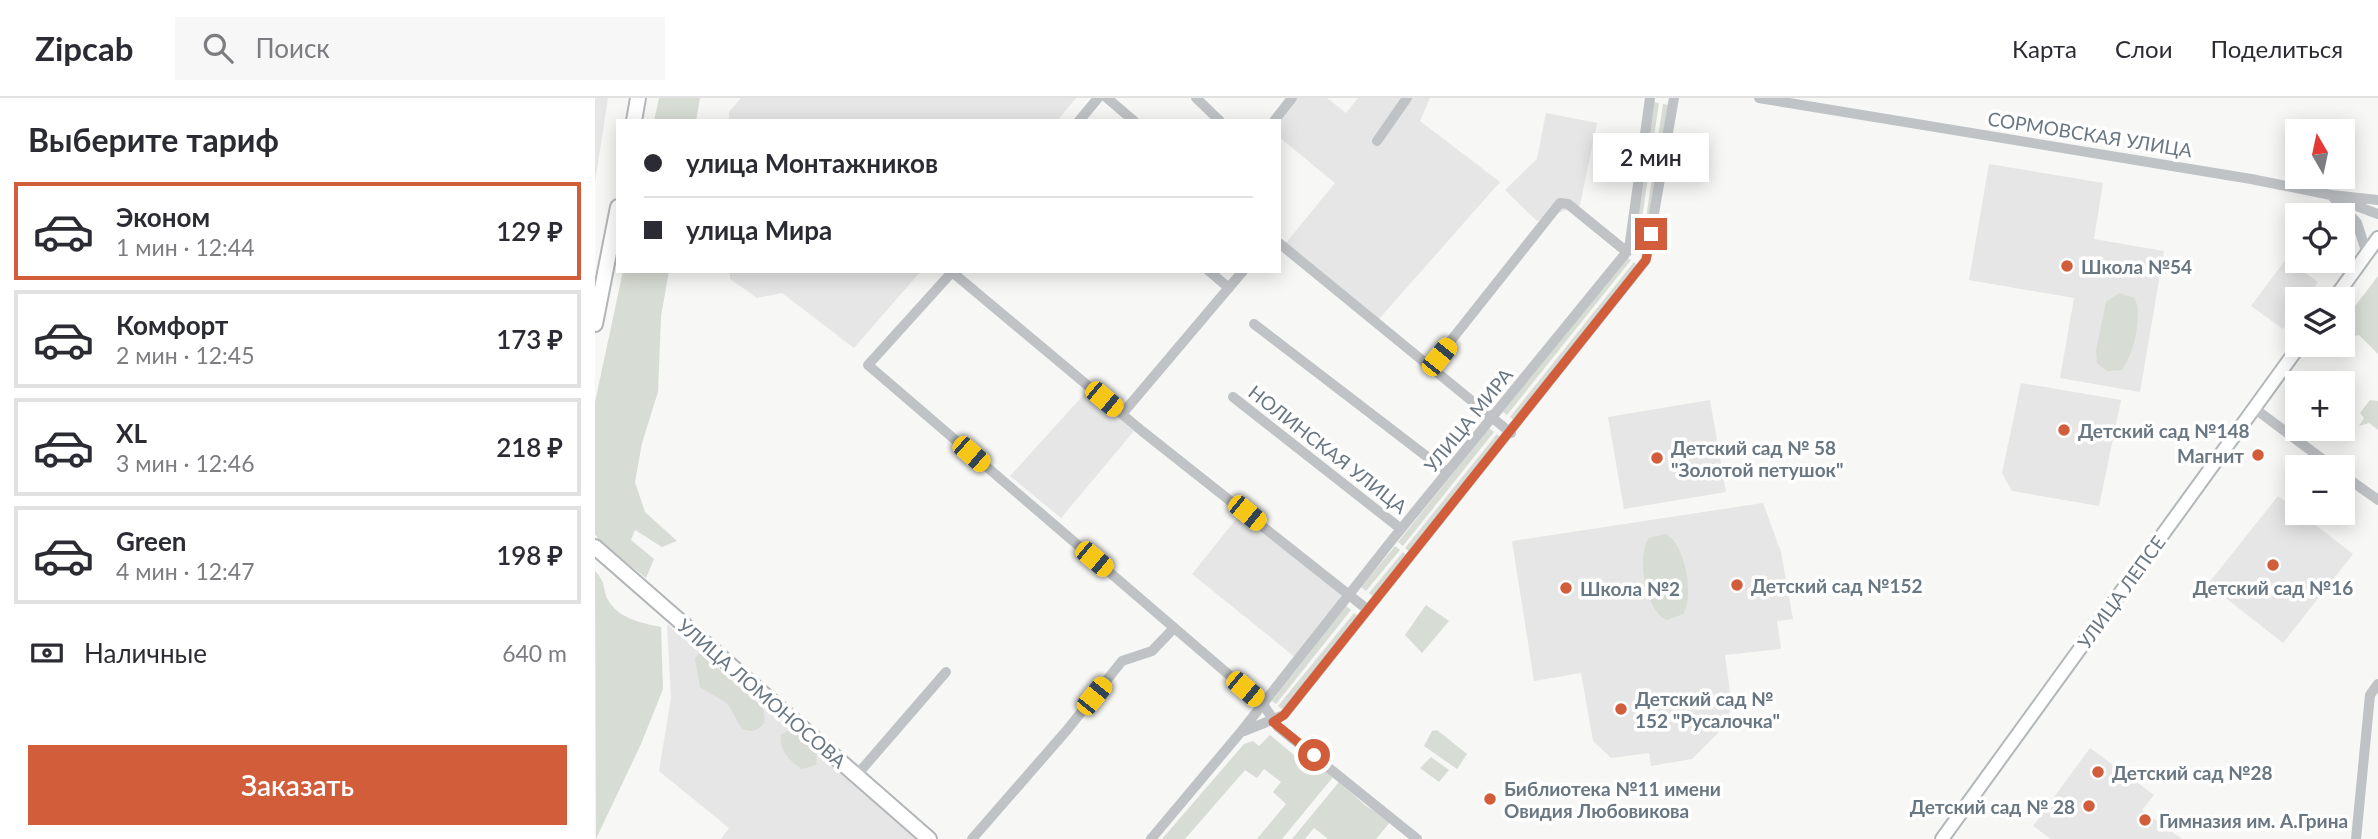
<!DOCTYPE html>
<html lang="ru">
<meta charset="utf-8">
<style>
body{margin:0;font-family:Lato,sans-serif;background:#f7f7f7;color:#2b2b33;height:100vh;display:flex;flex-direction:column;font-size:26px;white-space:nowrap}
*{box-sizing:border-box;margin:0}
p{font-size:23px;color:#7c7c81}
.icon{flex:none;width:38px;height:38px;fill:none;stroke:currentColor;stroke-width:2;stroke-linecap:round;stroke-linejoin:round}
.map{position:relative;flex:1;overflow:hidden}
.sheet{display:flex;flex-direction:column;background:#fff;width:595px}
.sheet>*{flex:none}
.guide{position:absolute;left:21px;top:21px;width:665px;height:154px;border-radius:0px;box-shadow:0 4px 18px #0003;display:grid;align-content:center;height:154px;padding:0 28px;background:#fff}
.needle{width:46px;rotate:351deg}
.fabs{position:absolute;left:1690px;top:21px;display:grid;gap:14px}
.fabs a{display:grid;place-items:center;width:70px;height:70px;border-radius:0px;background:#fff;box-shadow:0 4px 18px #0003;font-size:35px}
.end{position:absolute;width:32px;height:32px;margin:-16px;border:9px solid #d25d3a;background:#fff;box-shadow:0 0 0 4px #fff}
.from{border-radius:50%}
.bubble{position:absolute;height:49px;border-radius:0px;background:#fff;box-shadow:0 4px 18px #0003;font-size:23px;font-weight:600;line-height:49px;text-align:center}
.car{position:absolute;width:21px;height:42px;margin:-21px -10px;border-radius:9px;box-shadow:0 0 5px 2px #0007;background:linear-gradient(#f5c518 24%,#345 0 40%,#f5c518 0 76%,#345 0 86%,#f5c518 0)}
.guide b{display:flex;align-items:center;gap:24px;height:66px;font-size:26px}
.guide b+b{border-top:2px solid #e1e1e2}
.guide i{width:18px;height:18px;background:#2b2b33}
ul{padding:0;list-style:none}
li{display:flex;align-items:center;gap:21px;height:98px;margin:0 14px 10px;padding:0 14px;border:4px solid #e1e1e2;border-radius:0px}
li div{flex:1}
li b{display:block;font-size:26px}
li em{font-style:normal;font-weight:600}
li.selected{border-color:#d25d3a}
li>.icon{width:63px;height:63px;stroke-width:1.5}
h2{padding:0 28px;font-size:32px;line-height:84px}
.pay{display:flex;align-items:center;gap:18px;height:77px;padding:0 28px;font-size:26px}
.pay p{margin-inline-start:auto}
.cta{display:flex;gap:14px;margin-top:auto;padding:14px 28px}
.cta a{flex:1;height:80px;border-radius:0px;background:#d25d3a;color:#fff;font-size:28px;font-weight:600;line-height:80px;text-align:center}
header{display:flex;align-items:center;gap:42px;box-sizing:border-box;height:98px;padding:0 35px;background:#fff;border-bottom:2px solid #e1e1e2}
header strong{font-size:33px}
nav{display:flex;gap:38px;margin-inline-start:auto;font-size:24px}
.search{width:490px;height:63px;background:#f7f7f7;display:flex;align-items:center;gap:18px;box-sizing:border-box;padding:0 24px;border-radius:0px;color:#7c7c81;font-size:26px}
main{display:flex;flex:1;min-height:0}
.map>svg:first-child{display:block}
</style>
<header>
<strong>Zipcab</strong>
<div class="search"><svg class="icon" aria-label="search" viewBox="0 0 24 24"><circle cx="10" cy="10" r="6"/><path d="M15 15l6 6"/></svg>Поиск</div>
<nav><a>Карта</a><a>Слои</a><a>Поделиться</a></nav>
</header>
<main>
<section class="sheet">
<h2>Выберите тариф</h2>
<ul>
<li class="selected"><svg class="icon" aria-label="car" viewBox="0 0 24 24"><path d="M5 17H2v-5l4-1 3-4h7l3 4 3 1v5h-3M9 17h6M6 11h13"/><circle cx="7" cy="17" r="2"/><circle cx="17" cy="17" r="2"/></svg><div><b>Эконом</b><p>1 мин · 12:44</p></div><em>129 ₽</em></li>
<li><svg class="icon" aria-label="car" viewBox="0 0 24 24"><path d="M5 17H2v-5l4-1 3-4h7l3 4 3 1v5h-3M9 17h6M6 11h13"/><circle cx="7" cy="17" r="2"/><circle cx="17" cy="17" r="2"/></svg><div><b>Комфорт</b><p>2 мин · 12:45</p></div><em>173 ₽</em></li>
<li><svg class="icon" aria-label="car" viewBox="0 0 24 24"><path d="M5 17H2v-5l4-1 3-4h7l3 4 3 1v5h-3M9 17h6M6 11h13"/><circle cx="7" cy="17" r="2"/><circle cx="17" cy="17" r="2"/></svg><div><b>XL</b><p>3 мин · 12:46</p></div><em>218 ₽</em></li>
<li><svg class="icon" aria-label="car" viewBox="0 0 24 24"><path d="M5 17H2v-5l4-1 3-4h7l3 4 3 1v5h-3M9 17h6M6 11h13"/><circle cx="7" cy="17" r="2"/><circle cx="17" cy="17" r="2"/></svg><div><b>Green</b><p>4 мин · 12:47</p></div><em>198 ₽</em></li>
</ul>
<div class="pay"><svg class="icon" aria-label="cash" viewBox="0 0 24 24"><path d="M3 7h18v10H3z"/><circle cx="12" cy="12" r="2"/></svg>Наличные<p>640 m</p></div>
<div class="cta"><a>Заказать</a></div>
</section>
<div class="map">
<svg width="1783" height="741" viewBox="0 0 1783 741">
<rect width="100%" height="100%" fill="#f7f7f5"/>
<path fill="#e5e6e5" d="M0,0h13l-13,84z
M146,0h335l-19,23h-328v-9z
M699,0h33l19,15 12,-15h72l-10,23 80,61 -121,137 -94,-75 50,-61 -56,-46v-16z
M951,15l51,10 -17,82 -43,16 -32,-31 32,-31z
M1394,66l114,19 -9,56 70,12 -24,141 -80,-14 14,-80 -105,-18z
M1691,161l32,23 -13,17h-7v10l-15,20 -32,-23z
M135,173h191l-67,77 -72,-55 -25,5 -27,-19z
M1426,285l100,17 -22,106 -87,-15 -10,-18z
M492,293l47,40 -73,87 -51,-42z
M1115,302l16,92 -102,17 -16,-92z
M1683,398l75,58 -70,89 -75,-59z
M1168,405l18,49 12,67 -16,2 4,28 -56,6 7,51 -9,22 -31,31 -41,7 -2,-13 -38,5 -18,-17 -12,-68 -47,8 -22,-140z
M646,415l99,81 1,4 -45,60 -104,-84z
M72,526l249,215h-195l8,-11 -70,-57 12,-73z
M1495,650l64,47 -12,15 40,29h-131l-18,-13z"/>
<path fill="#d7dcd4" d="M64,0h41l-4,23h-42z
M1058,4l6,1 -20,135 -6,-1z
M1068,6l5,1 -20,134 -5,-1z
M1032,159l4,3 -124,155 -4,-3z
M1039,164l3,3 -122,156 -5,-4z
M28,173h46l-8,45 -3,76 -16,51 -7,39 10,30 32,29 -15,6 -27,-17 -4,10 23,19 -8,19 -46,-36 -5,-8v-132z
M1783,178v78l-19,-19 -5,1 -11,-5v-9z
M1524,195l15,5c10,12 -1,62 -13,72l-14,1 -10,-8 -1,-12 10,-49z
M1775,302l8,1v29l-9,-7 -10,3 5,-8 -4,-5z
M894,330l5,4 -91,114 -5,-4z
M902,336l4,4 -91,114 -5,-4z
M1071,436c19,10 29,62 17,80l-16,6c-22,-9 -31,-64 -18,-82z
M800,448l5,4 -34,41 -5,-4z
M808,454l4,4 -33,41 -5,-4z
M0,473c12,13 7,17 13,29 11,19 34,23 53,27l2,62 -22,55 -45,95z
M831,507l23,16 -27,32 -17,-18z
M751,508l5,4 -75,94 -4,-3z
M759,515l4,3 -74,94 -6,-4z
M105,555l63,55 2,14c-6,9 -15,11 -24,6l-13,-24 -28,-17 -5,-29z
M195,631l27,25 -1,11 -14,4c-12,-8 -23,-18 -21,-34z
M842,632l30,24 -10,15 -33,-23 8,-15z
M675,637l29,24 3,-5 31,23 -51,62h-25l29,-35 -13,-12 8,-10 -17,-13 -7,9 -12,-8 -60,69h-23l82,-95 9,-3 6,5z
M836,659l18,13 -10,12 -19,-14z
M744,684l27,24 25,15 -15,18h-48l-14,-11 -9,11h-13z"/>
<g fill="none" stroke-linecap="round" stroke-linejoin="round">
<g stroke="#b2b7ba" stroke-width="16">
<path id="major" d="M1739,201l44,-61
M1347,741l358,-494"/>
</g>
<g stroke="#b2b6b9" stroke-width="18">
<path id="highway" d="M39,23l4,-23
M0,226l23,-117
M0,449l334,292"/>
</g>
<path stroke="#bfc3c6" stroke-width="10" d="M512,0l27,23
M601,0l24,23
M1164,0l492,81 80,16 47,5
M484,23l19,-23
M679,23l18,-23
M782,43l30,-43
M1736,97l26,28 10,31
M1746,102l37,14
M684,145l232,190
M358,173l-85,94 395,339 15,23 139,112
M614,173l20,17
M357,174l190,159 226,179
M659,226l193,148
M835,269l130,-164 8,1 59,48
M638,299l168,132
M1659,310l79,59
M527,316l121,-143
M1748,377l35,25
M649,633l40,-16 362,-455 28,-162
M261,678l90,-104
M377,741l95,-109 55,-69 30,-10 22,-23
M556,741l89,-106 152,-193 237,-291 21,-151
M1761,741l14,-144 8,-11"/>
<use href="#major" stroke="#fff" stroke-width="12"/>
<use href="#highway" stroke="#fff" stroke-width="14"/>
</g>
<g fill="none" stroke-linecap="round" stroke-linejoin="round">
<path stroke="#d25d3a" stroke-width="9" d="M719,657l-41,-33 11,-7 362,-455 5,-26"/>
</g>
<g fill="#d25d3a" stroke="#fff" stroke-width="2.5">
<circle cx="1472" cy="168" r="7"/>
<circle cx="1469" cy="332" r="7"/>
<circle cx="1663" cy="357" r="7"/>
<circle cx="1062" cy="360" r="7"/>
<circle cx="1678" cy="467" r="7"/>
<circle cx="1142" cy="487" r="7"/>
<circle cx="971" cy="490" r="7"/>
<circle cx="1026" cy="611" r="7"/>
<circle cx="1503" cy="674" r="7"/>
<circle cx="895" cy="701" r="7"/>
<circle cx="1494" cy="708" r="7"/>
<circle cx="1550" cy="722" r="7"/>
</g>
<g text-anchor="middle" dominant-baseline="central" stroke-width="7" stroke-linejoin="round" paint-order="stroke">
<g font-size="19" fill="#697783" stroke="#fff">
<text transform="translate(1495 36) rotate(9)">СОРМОВСКАЯ УЛИЦА</text>
<text transform="translate(873 322) rotate(-51)">УЛИЦА МИРА</text>
<text transform="translate(733 351) rotate(38)">НОЛИНСКАЯ УЛИЦА</text>
<text transform="translate(1526 494) rotate(-54)">УЛИЦА ЛЕПСЕ</text>
<text transform="translate(167 595) rotate(41)">УЛИЦА ЛОМОНОСОВА</text>
</g>
<g font-size="19" font-weight="bold" fill="#697783" stroke="#fff" text-anchor="start">
<text x="1486" y="168">Школа №54</text>
<text x="1483" y="332">Детский сад №148</text>
<text x="1076" y="349">Детский сад № 58<tspan x="1076" dy="22">"Золотой петушок"</tspan></text>
<text x="1649" y="357" text-anchor="end">Магнит</text>
<text x="1156" y="487">Детский сад №152</text>
<text x="1678" y="489" text-anchor="middle">Детский сад №16</text>
<text x="985" y="490">Школа №2</text>
<text x="1040" y="600">Детский сад №<tspan x="1040" dy="22">152 "Русалочка"</tspan></text>
<text x="1517" y="674">Детский сад №28</text>
<text x="909" y="690">Библиотека №11 имени<tspan x="909" dy="22">Овидия Любовикова</tspan></text>
<text x="1480" y="708" text-anchor="end">Детский сад № 28</text>
<text x="1564" y="722">Гимназия им. А.Грина</text>
</g>
</g>
</svg>
<div class="fabs">
<a><svg class="needle" viewBox="-14 -14 28 28"><path d="M0-13l5 13h-10z" fill="#e53935"/><path d="M0 13l5-13h-10z" fill="#7c7c81"/></svg></a>
<a><svg class="icon" aria-label="locate" viewBox="0 0 24 24"><circle cx="12" cy="12" r="6"/><path d="M12 2v4M12 18v4M2 12h4M18 12h4"/></svg></a>
<a><svg class="icon" aria-label="layers" viewBox="0 0 24 24"><path d="M12 4l9 5-9 5-9-5zM3 14l9 5 9-5"/></svg></a>
<a>+</a>
<a>−</a>
</div>
<i class="end from" style="left:719px;top:657px"></i>
<i class="end" style="left:1056px;top:136px"></i>
<div class="bubble" style="left:998px;top:35px;width:116px">2 мин</div>
<i class="car" style="left:844px;top:259px;rotate:39deg"></i>
<i class="car" style="left:509px;top:301px;rotate:130deg"></i>
<i class="car" style="left:376px;top:356px;rotate:131deg"></i>
<i class="car" style="left:652px;top:415px;rotate:129deg"></i>
<i class="car" style="left:499px;top:461px;rotate:130deg"></i>
<i class="car" style="left:650px;top:591px;rotate:130deg"></i>
<i class="car" style="left:499px;top:598px;rotate:39deg"></i>
<div class="guide">
<b><i class="from"></i>улица Монтажников</b>
<b><i></i>улица Мира</b>
</div>
</div>
</main>
